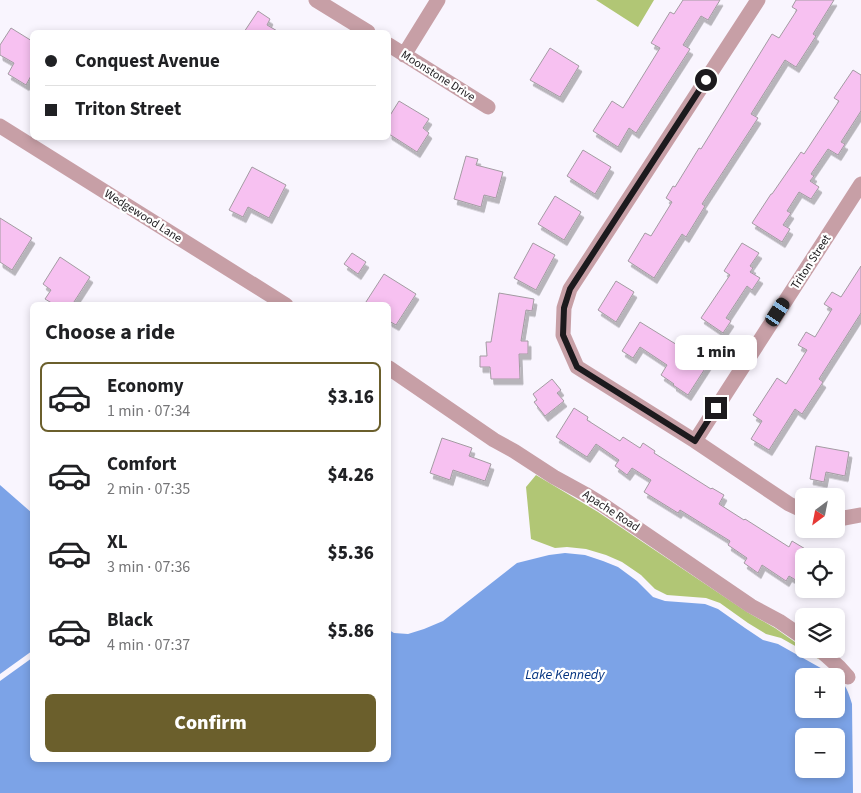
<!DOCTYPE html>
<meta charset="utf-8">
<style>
body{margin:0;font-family:"Source Sans 3",sans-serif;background:#f2f2f2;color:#202124;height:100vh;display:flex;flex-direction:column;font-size:19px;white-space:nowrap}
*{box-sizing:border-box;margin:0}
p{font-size:16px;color:#757577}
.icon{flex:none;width:28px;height:28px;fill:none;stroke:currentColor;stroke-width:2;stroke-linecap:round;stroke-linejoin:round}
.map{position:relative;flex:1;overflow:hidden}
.sheet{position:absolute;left:30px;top:302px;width:361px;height:460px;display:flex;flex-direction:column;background:#fff;border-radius:8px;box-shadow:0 2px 8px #0003}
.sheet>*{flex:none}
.hud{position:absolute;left:30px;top:30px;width:361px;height:110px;border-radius:8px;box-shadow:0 2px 8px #0003;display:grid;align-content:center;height:110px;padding:0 15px;background:#fff}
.needle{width:32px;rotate:212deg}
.controls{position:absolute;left:795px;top:488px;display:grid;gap:10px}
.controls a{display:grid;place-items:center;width:50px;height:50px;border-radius:8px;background:#fff;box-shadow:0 2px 8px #0003;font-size:25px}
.end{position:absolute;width:22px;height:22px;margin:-11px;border:6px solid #1c1a1d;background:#fff;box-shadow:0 0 0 2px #fff}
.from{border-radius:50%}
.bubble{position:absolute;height:35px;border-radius:8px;background:#fff;box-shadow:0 2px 8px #0003;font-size:16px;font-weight:800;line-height:35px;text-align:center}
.car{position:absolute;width:15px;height:30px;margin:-15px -8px;border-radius:6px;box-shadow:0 0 4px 1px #0007;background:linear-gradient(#222 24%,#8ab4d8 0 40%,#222 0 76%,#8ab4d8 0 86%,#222 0)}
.hud b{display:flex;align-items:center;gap:18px;height:48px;font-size:19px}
.hud b+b{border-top:1px solid #e0e0e0}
.hud i{width:12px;height:12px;background:#202124}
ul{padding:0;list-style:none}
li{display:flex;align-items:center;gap:15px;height:70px;margin:0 10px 8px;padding:0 5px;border:2px solid transparent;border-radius:8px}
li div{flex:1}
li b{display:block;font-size:19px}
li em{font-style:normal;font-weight:800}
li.active{border-color:#6b5f2c}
li>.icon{width:45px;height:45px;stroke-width:1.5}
h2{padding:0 15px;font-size:22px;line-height:60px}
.button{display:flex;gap:10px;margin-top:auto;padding:10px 15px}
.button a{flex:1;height:58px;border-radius:8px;background:#6b5f2c;color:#fff;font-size:20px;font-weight:800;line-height:58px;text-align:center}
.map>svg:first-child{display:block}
</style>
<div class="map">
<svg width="861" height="793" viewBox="0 0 861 793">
<defs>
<filter id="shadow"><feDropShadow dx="3" dy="5.5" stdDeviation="0" flood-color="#0004"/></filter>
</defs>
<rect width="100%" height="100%" fill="#f9f5fe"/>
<path fill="#b1c675" d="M596,0h58l-16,27z
M536,475l62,37 149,100 28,16 47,33 -41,-23 -15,-4 -18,-11 -28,-20 -14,-5 -39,-3 -12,-6 -14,-14 -19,-13 -16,-7 -20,-6 -19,-2 -12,1 -24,-9 -5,-52z"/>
<path fill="#7ca3e7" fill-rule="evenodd" d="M0,485l32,28v138l-32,23z
M565,553l20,2 18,6 15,6 19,14 16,16 12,4 40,3 13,5 27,19 18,12 15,4 57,32h-31v33h32v-32c10,6 13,17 16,27l1,89h-853v-112l32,-23v102h357v-130l5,3 14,1 16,-5 19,-8 74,-58 32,-8zM804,736h32v33h-32z"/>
<path fill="#f7c1f1" stroke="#a39ba2" filter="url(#shadow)" d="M683,0h37l-12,20 -7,-4 -18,29 7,4 -54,84 -7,-5 -11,19 -25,-16 19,-30 11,7 37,-60 -9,-5 19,-31 4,2z
M796,0h38l-21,34 3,2 -20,31 -11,-7 -34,54 7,4 -56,86 3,2 -19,31 -4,-3 -28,44 -26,-17 17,-28 6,3 21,-34 -6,-4 7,-12 2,1 24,-39 2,1 71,-115 7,4 18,-28 -5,-3z
M258,11l12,8 -3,6 12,7h-35z
M11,28l21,13v33l-6,11 -18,-11 6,-11 -14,-8v-10z
M550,48l29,18 -19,31 -30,-17z
M853,70l8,5v36l-20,31 4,2 -7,11 -10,-6 -17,25 3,2 -4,5 9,6 -8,12 -12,-7 -12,19 4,2 -8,12 7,4 -8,13 -30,-19 19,-29h1l29,-42 3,2 35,-53 -5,-3z
M399,101l30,18 -6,9 6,5 -12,19 -28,-18v-17z
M583,150l28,17 -16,27 -28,-18z
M466,156l12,3 -2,6 27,7 -7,26 -12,-3 -3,12 -27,-8z
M252,167l34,18 -17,33 -21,-11 -5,10 -14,-7z
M555,196l26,16 -17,28 -26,-16z
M0,218l32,20 -20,32 -12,-8z
M533,243l22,12 -19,35 -22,-12z
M742,243l17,10 -9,13 3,2 -3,4 10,6 -8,12 -5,-4 -21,32 5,3 -8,12 -22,-15 29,-43 -6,-4z
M352,253l14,9 -8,12 -14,-10z
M60,257l30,20 -18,28h-17l-10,-6 6,-9 -8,-6z
M861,266v47l-42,66 4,3 -21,32 -7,-5 -26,41 -18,-11 11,-18 -9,-6 24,-37 9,6 21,-34 -9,-5 8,-13 9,5 17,-28 -8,-5 8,-12 9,5z
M384,274l32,20 -20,31 -7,-4v-16h-25z
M616,281l18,11 -18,30 -18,-12z
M499,293l35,6 -2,12 -6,-1 -5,31h7v13h-9l1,25h-29l-1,-12h-10v-11h7l-1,-14h5z
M640,322l68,42 -20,31 -15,-10 1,-1 -13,-9 6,-10 -27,-18 -7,11 -11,-7z
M552,379l9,11 -4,3 7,8 -19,15 -11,-14 3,-2 -4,-6z
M574,408l14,9 -1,3 33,21 3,-4 17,11 3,-5 12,8 -1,2 57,36 1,-1 12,7 -5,9 25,16 1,-1 44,28 3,-6 25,15h-13v29l-15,-9 -3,5 -24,-16 -4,8 -14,-10 3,-5 -19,-13 2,-4 -50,-31 -2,3 -34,-21 7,-12 -19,-12 -5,7 -12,-9 4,-6 -23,-16 -9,13 -31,-20z
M442,438l30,10 -3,8 22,8 -6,17 -32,-11 -3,10 -20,-7z
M816,446l33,6 -4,24 -19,-4 -2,10 -14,-3z"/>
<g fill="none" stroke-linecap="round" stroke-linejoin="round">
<path stroke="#c79fa6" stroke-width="15" d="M316,0l52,32
M758,0l-188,289 -6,19 -1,27 14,32 118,74 94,63 15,7
M389,45l99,62
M404,55l34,-55
M0,126l286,179
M389,368l105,72 20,11 40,26 31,17 18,11 148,101 28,15 25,17
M695,441l166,-257
M836,518h8l17,-3
M819,649l20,18 9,10"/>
</g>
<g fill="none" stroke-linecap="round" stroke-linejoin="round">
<path stroke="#1c1a1d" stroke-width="6" d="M706,80l-136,209 -6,19 -1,27 14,32 118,74 21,-33"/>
</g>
<g text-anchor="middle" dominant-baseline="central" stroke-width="4.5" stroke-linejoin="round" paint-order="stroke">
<g font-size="12" fill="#1c1a1d" stroke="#fff">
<text transform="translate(438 76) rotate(32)">Moonstone Drive</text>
<text transform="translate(143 216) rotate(32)">Wedgewood Lane</text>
<text transform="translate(811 262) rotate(-57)">Triton Street</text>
<text transform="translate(611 511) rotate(33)">Apache Road</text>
</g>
<g font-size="14" font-style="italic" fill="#043380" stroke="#fff">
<text x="565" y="675">Lake Kennedy</text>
</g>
</g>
</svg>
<div class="controls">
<a><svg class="needle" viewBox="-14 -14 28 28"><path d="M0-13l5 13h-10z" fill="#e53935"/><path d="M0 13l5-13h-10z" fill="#757577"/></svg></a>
<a><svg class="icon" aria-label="locate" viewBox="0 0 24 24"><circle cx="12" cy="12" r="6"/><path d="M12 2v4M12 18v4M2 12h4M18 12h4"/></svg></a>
<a><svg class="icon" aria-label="layers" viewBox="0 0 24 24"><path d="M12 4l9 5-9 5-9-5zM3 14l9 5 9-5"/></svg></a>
<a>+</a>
<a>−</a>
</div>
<i class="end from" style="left:706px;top:80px"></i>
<i class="end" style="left:716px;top:408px"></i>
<div class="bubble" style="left:675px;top:335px;width:82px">1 min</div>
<i class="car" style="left:778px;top:312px;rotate:33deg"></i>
<div class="hud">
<b><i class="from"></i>Conquest Avenue</b>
<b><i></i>Triton Street</b>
</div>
<section class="sheet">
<h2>Choose a ride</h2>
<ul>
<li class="active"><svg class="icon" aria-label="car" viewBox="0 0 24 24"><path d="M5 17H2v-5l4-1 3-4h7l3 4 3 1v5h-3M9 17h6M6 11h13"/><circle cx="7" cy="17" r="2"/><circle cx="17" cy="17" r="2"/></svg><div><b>Economy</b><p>1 min · 07:34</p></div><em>$3.16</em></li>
<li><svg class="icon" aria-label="car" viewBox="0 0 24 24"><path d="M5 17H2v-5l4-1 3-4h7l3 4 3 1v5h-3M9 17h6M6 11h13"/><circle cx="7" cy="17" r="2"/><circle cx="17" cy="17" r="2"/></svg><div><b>Comfort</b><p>2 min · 07:35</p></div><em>$4.26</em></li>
<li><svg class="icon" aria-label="car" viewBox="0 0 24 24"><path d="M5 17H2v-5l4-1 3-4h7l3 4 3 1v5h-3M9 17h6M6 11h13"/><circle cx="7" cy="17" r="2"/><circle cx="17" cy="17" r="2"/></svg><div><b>XL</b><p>3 min · 07:36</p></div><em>$5.36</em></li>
<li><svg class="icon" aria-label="car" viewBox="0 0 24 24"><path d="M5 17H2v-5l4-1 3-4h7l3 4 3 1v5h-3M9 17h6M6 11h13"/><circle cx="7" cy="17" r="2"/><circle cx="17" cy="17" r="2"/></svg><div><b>Black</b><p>4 min · 07:37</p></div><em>$5.86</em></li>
</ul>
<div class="button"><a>Confirm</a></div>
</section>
</div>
